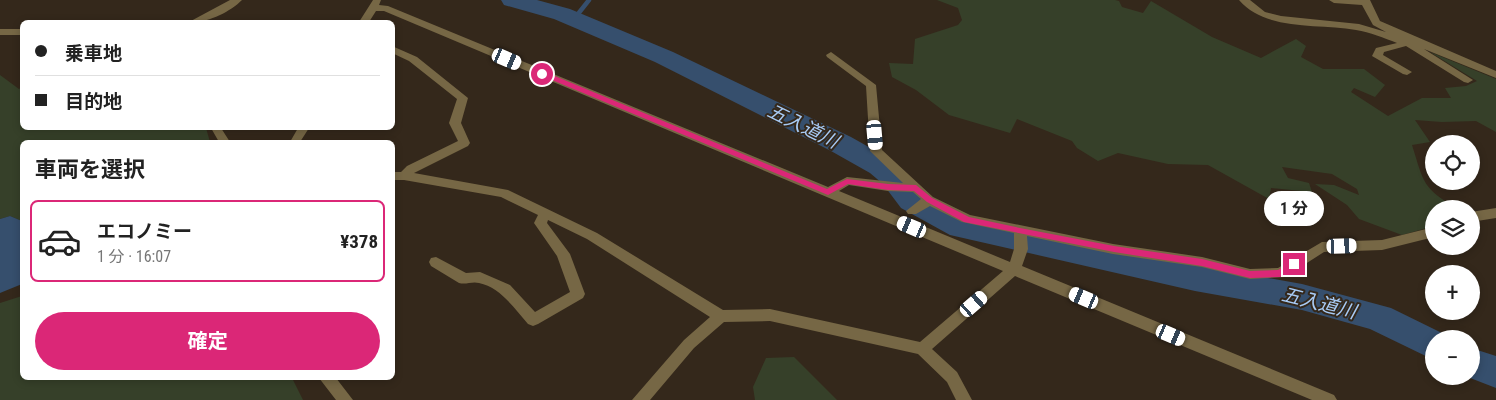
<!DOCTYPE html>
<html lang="ja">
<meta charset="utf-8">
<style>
body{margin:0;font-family:"Roboto Condensed","Noto Sans JP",sans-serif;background:#f2f2f2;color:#222;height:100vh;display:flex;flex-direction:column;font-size:19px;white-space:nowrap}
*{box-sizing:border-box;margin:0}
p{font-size:16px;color:#767676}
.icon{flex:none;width:28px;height:28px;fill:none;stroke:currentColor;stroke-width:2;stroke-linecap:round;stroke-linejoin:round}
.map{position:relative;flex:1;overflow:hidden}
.side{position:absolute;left:20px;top:140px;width:375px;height:240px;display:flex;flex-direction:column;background:#fff;border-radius:8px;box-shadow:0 2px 8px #0003}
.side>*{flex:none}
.top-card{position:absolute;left:20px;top:20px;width:375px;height:110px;border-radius:8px;box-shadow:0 2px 8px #0003;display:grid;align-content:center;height:110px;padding:0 15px;background:#fff}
.fabs{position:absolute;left:1425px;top:135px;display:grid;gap:10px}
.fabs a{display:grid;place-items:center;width:55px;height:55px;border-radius:50%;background:#fff;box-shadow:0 2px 8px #0003;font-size:25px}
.end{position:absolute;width:22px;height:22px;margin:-11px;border:6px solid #db2777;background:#fff;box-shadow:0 0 0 2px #fff}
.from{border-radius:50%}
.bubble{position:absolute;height:35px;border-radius:18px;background:#fff;box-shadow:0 2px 8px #0003;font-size:16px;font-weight:700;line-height:35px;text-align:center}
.car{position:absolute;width:15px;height:30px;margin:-15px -8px;border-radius:6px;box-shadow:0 0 4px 1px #0007;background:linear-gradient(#fff 24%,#345 0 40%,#fff 0 76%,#345 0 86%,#fff 0)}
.top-card b{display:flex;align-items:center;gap:18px;height:48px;font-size:19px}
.top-card b+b{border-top:1px solid #e0e0e0}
.top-card i{width:12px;height:12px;background:#222}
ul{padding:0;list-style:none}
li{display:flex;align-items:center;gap:15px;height:82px;margin:0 10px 8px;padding:0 5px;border:2px solid transparent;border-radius:8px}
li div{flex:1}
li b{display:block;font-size:19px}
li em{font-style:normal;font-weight:700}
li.selected{border-color:#db2777}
li>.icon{width:45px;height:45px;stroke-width:1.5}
h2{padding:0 15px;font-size:22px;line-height:60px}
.action{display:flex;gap:10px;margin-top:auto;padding:10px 15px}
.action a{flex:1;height:58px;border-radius:30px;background:#db2777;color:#fff;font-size:20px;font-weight:700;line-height:58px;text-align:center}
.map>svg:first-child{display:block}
</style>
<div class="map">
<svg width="1496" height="400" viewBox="0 0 1496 400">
<rect width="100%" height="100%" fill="#34281b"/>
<path fill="#364029" d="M937,0h178l4,1 3,6 21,6 8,-12 61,36 49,21 35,-19 10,7 -5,11 22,12h41l21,16 -10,12 -21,-9 -3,4 37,24 34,-18h29l-6,-10 21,-2 11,-5 -47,-29 66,27v53l-20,-11 -34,1 -27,-2 15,22 -18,3c12,38 10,43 46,64h-24v17l-32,9 -43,-16 -12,-14 -32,-21 19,1 25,10 -2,-6 -25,-15 -50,-7 6,11 21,5 3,9 -41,-4 -2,11 -61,-34 -40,-1 -50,-11 -20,8 -21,-13 -5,-7 -55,-22 -7,14 -61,-18 -33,-25 -24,-13 -3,-14 24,1 2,-25 43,-14 4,-5 -4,-12z
M0,75l19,14 3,-2v41h184l4,14h-188v79l-12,-5 -10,3z
M22,296v82h270l11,22h-303v-97z
M794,357l43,43h-82l-2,-13 13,-29z"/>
<path fill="#364f6d" d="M10,216l12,5v63l-22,9v-74z"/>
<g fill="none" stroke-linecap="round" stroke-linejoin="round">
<path stroke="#364f6d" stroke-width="4.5" d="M574,19l15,-19"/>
<path fill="#364f6d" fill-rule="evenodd" d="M501,0h36l33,9 103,43 178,85 39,22 13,11 20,22 45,25 227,48 107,19 89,24 55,27 3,4h-15v21l-64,-31 -68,-19 -107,-19 -245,-56 -49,-27 -18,-24 -13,-11 -39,-22 -176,-89 -101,-43 -50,-14z
M1471,348l25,8v32l-31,-12h6z"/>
<path fill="#766745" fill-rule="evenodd" d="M230,0h12c-12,12 -36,24 -53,22z
M373,0h8l-2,5 9,1 440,181 19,-10 56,6 -33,-32 -4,-65 -39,-29 -1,-2 5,-3 45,33 6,65 51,47 37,18 143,29 89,13 48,12 28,-1 44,-26 60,-2 52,-13v10l-52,13 -58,2 -39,25 -35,2 -48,-12 -89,-13 -86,-18 1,13 -6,17 312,129 3,5h-25l-297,-124 -83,73 25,23 15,28h-16l-9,-18 -29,-28 -148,-33 -46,1 -30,26 -44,52h-18l52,-60 26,-23 -123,-78 -39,-19 -1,3 23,31 15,40 -2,4 -45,26 -5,2 -5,-2c-13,-15 -28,-37 -49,-41 -7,-2 -13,2 -20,0l-28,-17 -2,-4 2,-4 5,-1 30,16 14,-1 30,13 25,27 35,-20 -13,-36 -23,-33 4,-8 -37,-18 -97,-17h-12v-8h9l6,-6 51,-25 -9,-18 8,-24 -48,-38 -17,-8v-7l25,11 51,41 -7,25 9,20 -2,3 -54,27 94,17 89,43 126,77 47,-1 150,33 83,-71 -619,-260h-8l-7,11h-10zM849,185l39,6 25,1 8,7 -15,12 2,3h8l14,-8 32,16 52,11v16l-4,13 -171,-71z
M1239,0h11l15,12 16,4 78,8 27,8 -13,-7 -11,-20 -28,-2 -5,-3h41l10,21 116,50v7l-72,-29 49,31 -5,3 -4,-1 -58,-36 -22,6 -1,3 29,17 -5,3 -4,-1 -31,-18 4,-8 21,-5c-13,-5 -27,-11 -41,-13 -38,-7 -89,2 -117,-30z
M0,29h22v6h-22z
M211,128h10l9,14h-11z
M298,128h11l-9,14h-10z
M1496,208v10l-25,4v-10z
M319,378h17l17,22h-17z"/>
</g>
<path fill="#db2777" d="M540,72h5l282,117 20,-10 41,5 28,1 16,13 37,19 51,11 94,18 88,13 48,12 28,-1 16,-9 5,3 -19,13 -30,1 -48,-12 -88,-14 -150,-30 -37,-20 -13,-11 -26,-1 -40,-6 -20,11 -288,-120z"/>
<g text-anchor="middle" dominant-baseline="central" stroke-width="4" stroke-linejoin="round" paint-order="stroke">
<g font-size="19" font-style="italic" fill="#a8cbf5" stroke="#34281b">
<text transform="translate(803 126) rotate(26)">五入道川</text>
<text transform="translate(1319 303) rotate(14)">五入道川</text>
</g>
</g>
</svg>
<div class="fabs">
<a><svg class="icon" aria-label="locate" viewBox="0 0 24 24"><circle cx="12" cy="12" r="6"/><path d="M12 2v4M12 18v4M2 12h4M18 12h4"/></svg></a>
<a><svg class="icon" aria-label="layers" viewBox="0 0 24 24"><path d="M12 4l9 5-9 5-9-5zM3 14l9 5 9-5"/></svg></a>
<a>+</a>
<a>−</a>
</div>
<i class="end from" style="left:542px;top:74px"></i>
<i class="end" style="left:1294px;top:264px"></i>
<div class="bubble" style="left:1264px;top:191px;width:60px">1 分</div>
<i class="car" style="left:507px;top:59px;rotate:113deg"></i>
<i class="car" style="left:875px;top:135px;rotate:175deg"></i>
<i class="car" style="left:912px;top:227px;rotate:293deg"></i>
<i class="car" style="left:1342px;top:246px;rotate:88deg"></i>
<i class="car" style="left:1084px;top:298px;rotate:293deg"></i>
<i class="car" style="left:974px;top:304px;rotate:49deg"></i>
<i class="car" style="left:1171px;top:335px;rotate:113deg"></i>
<div class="top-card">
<b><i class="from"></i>乗車地</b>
<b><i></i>目的地</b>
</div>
<section class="side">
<h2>車両を選択</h2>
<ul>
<li class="selected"><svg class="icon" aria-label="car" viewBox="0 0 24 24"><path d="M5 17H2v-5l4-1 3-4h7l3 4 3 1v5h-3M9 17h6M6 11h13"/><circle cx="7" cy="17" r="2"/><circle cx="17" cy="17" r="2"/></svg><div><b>エコノミー</b><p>1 分 · 16:07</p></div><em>¥378</em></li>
</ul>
<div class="action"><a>確定</a></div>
</section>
</div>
